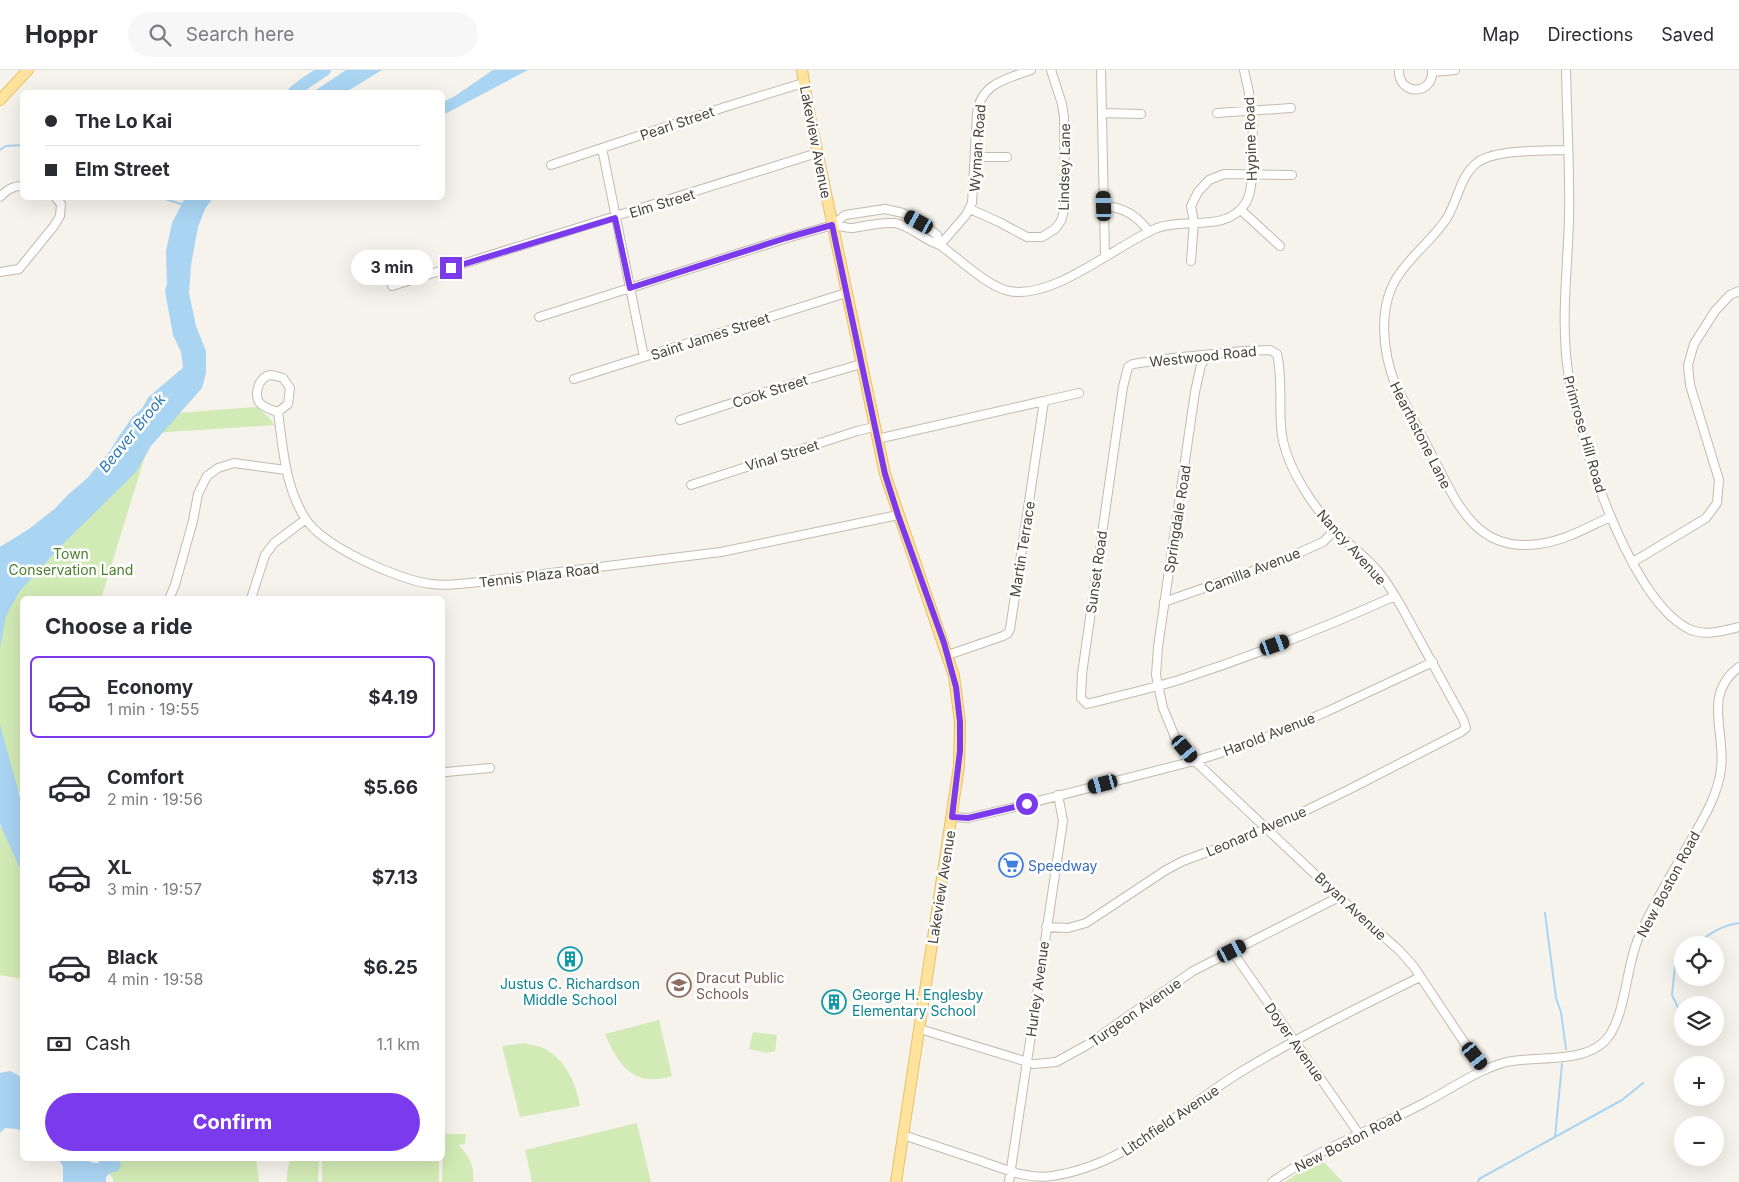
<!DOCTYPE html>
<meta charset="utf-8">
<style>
body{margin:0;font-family:Inter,sans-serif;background:#f7f7f7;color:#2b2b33;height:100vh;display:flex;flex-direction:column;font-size:19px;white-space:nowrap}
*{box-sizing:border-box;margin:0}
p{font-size:16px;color:#7c7c81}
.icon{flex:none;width:28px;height:28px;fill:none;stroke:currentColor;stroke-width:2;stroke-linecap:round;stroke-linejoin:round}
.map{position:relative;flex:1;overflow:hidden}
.details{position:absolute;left:20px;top:526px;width:425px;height:565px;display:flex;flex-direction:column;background:#fff;border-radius:8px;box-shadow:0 5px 20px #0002}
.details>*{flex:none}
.hud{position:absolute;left:20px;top:20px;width:425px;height:110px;border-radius:8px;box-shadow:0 5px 20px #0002;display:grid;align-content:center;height:110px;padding:0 25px;background:#fff}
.buttons{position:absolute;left:1674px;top:866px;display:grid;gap:10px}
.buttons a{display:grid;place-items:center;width:50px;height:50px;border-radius:50%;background:#fff;box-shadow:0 5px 20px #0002;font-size:25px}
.end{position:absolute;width:22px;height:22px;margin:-11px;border:6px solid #7c3aed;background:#fff;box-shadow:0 0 0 2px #fff}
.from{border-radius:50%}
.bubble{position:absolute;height:35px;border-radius:18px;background:#fff;box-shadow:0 5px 20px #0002;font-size:16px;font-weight:700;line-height:35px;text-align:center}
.car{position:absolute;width:15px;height:30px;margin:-15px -8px;border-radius:6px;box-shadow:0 0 4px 1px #0007;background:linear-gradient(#222 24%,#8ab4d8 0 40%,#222 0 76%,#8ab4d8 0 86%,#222 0)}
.hud b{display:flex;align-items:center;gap:18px;height:48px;font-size:19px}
.hud b+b{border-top:1px solid #e1e1e2}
.hud i{width:12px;height:12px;background:#2b2b33}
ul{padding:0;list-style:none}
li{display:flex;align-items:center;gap:15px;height:82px;margin:0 10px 8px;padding:0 15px;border:2px solid transparent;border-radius:8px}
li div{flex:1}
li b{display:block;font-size:19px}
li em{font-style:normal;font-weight:700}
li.selected{border-color:#7c3aed}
li>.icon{width:45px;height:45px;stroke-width:1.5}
h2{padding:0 25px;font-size:22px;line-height:60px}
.pay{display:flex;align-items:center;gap:12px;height:55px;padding:0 25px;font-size:19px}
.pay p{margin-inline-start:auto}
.button{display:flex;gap:10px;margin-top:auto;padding:10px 25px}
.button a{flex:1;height:58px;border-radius:30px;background:#7c3aed;color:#fff;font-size:20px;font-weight:700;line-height:58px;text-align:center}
header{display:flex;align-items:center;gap:30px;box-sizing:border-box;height:70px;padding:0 25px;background:#fff;border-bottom:1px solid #e1e1e2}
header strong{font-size:24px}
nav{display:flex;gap:28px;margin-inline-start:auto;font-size:18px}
.search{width:350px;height:45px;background:#f7f7f7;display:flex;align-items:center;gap:12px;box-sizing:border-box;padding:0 18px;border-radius:28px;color:#7c7c81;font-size:19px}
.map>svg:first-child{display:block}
</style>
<header>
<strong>Hoppr</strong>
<div class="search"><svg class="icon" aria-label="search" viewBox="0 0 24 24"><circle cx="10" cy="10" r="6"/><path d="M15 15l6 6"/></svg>Search here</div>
<nav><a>Map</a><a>Directions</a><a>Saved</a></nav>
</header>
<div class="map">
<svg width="1739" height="1112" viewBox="0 0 1739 1112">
<rect width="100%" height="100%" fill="#f6f3ec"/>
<path fill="#d2eab5" d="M257,337c5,7 14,9 17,18l-122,8 -51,166h-79v199l-22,-46v-156l80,-85 71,-96z
M22,746v163l-22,-4v-148z
M659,950l13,56c-38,12 -53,-10 -67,-42z
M753,962l24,3 -2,16 -8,2 -18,-4z
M524,973c6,2 13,2 19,5 22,11 33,34 37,58l-60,11 -18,-71z
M637,1053l14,59h-119l-7,-32z
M443,1064h23l-1,10 -7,1c11,10 17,22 15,37h-31z
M101,1089h155l3,23h-146v-3z
M290,1089h29l-1,23h-31v-9z
M322,1089h117v23h-117z
M1322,1090l21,22h-58l17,-12z"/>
<path fill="#a9d4f2" d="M346,0h36l-36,22h-33z
M493,0h35l-85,45v-13l12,-6z
M185,128h28l-8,11 -7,18 -7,38 -2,28 7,33 10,25v22l-4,15 -51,58 -15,26 -78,77 -39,43 -13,24 -6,32v-96l11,-9 15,-8 9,-1 21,-11 23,-24 34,-46 41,-45 18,-15 8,-13 3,-13 -2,-15 -8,-17 -8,-44 2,-7 -1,-33 6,-28z
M0,655l22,79v69l-22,-49z
M10,1001l8,4 4,4v53l-5,-3 -12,-1 -5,5v-60z
M58,1089h27l8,4h6v-4h20l2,6 -3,6 -8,2 -4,4v5h-43v-16z"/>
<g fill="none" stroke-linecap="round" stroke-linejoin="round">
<path stroke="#a9d4f2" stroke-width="2" d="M0,80l6,-4 16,-1
M162,128l19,6
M1545,843l11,85 5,14 5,37
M1696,875c12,-11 27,-20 43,-22
M1682,888l-7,8 -3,29 10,21
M1555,1067l67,-37 21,-17
M1478,1112l1,-3 76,-42 7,-73"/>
<path stroke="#a9d4f2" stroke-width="12" d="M294,22l10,-8 21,-14
M0,488l3,-6 28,-17 28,-22 12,-13 21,-18 22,-26 9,-15 14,-20 10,-9 6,-11 40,-34"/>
<g stroke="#c2bbae" stroke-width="10">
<path id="minor" d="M1101,0l4,187
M1399,0c-1,26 35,26 33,0
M1566,0c1,49 4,99 3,148 -1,45 -7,91 -3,136 5,66 60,242 121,274 15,9 36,3 52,-1
M1432,2l23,-2
M1102,43l39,1
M1217,43l74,-5
M602,78l42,209
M1568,80c-23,1 -71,-1 -90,12 -18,13 -20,38 -31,56 -13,20 -33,35 -47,55 -23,31 -18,79 -4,113 13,25 26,50 39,75 23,45 43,92 104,83 25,-3 49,-17 71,-27
M975,87h32
M551,95l174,-58 78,-24
M0,127c7,-7 12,-11 22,-11
M1104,136c20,1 34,10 45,26
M970,139l29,13 28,15h15l13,-8 6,-8 4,-14 -1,-90 -2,-13 -11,-34
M1241,140l39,36
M833,155c6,1 13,3 19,3 14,-2 28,-6 42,-5 17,2 30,18 46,22 18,13 48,42 69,46 45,9 107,-46 148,-63 29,-11 68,5 88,-24 12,-16 8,-83 5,-104 -1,-10 -4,-20 -6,-30
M940,175l26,-30 6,-12 5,-89c3,-30 29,-35 54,-44
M1191,191l3,-39 -3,-16 7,-14 11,-12 15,-6 68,1
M0,202l19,-3 35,-43 6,-10 1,-12 -5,-6
M392,216l425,-133
M539,247l248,-79 46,-13 12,-10 40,-6 18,4 16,8 18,14 3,10
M1208,286l-7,9 -6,27 -37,255 -2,28 7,33 12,29 20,24 144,136 61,54 14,16 50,75 21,28
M574,309l272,-86
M1044,331l35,-8
M278,342l10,-8 2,-16 -7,-10c-4,-1 -10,-3 -13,-3 -11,2 -16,18 -11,27 4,6 13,8 19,10 5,36 7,75 27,106 17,28 95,63 127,66 13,2 25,0 38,-1l251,-31 177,-37
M680,350l92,-30 89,-26
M877,369l167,-38 -34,228 -2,4 -5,3 -55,19
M691,415l166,-54 17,-4
M1633,492l73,-44 11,-15 2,-23 -29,-95 -2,-20 6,-21 21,-33 15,-16 9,-4
M169,529l6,-14 18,-64 5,-27 9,-18 11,-8 16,-5 52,7
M251,529l14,-44 9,-12 32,-24
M1164,532l117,-41 42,-19 12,-12
M446,702l44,-4
M952,747l16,1 43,-10 187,-48 52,-16 76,-32 107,-50
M1046,857l22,1 18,-5 80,-53 17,-9 49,-18 48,-20 68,-33 113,-58 5,-4 -3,-9 -62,-113c-7,-12 -14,-24 -23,-35 -13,-15 -30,-27 -44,-42 -21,-23 -44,-57 -51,-88 -6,-28 1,-58 -6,-87l-7,-4 -27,1 -71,7 -39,6 -5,3 -5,20 -41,287 -1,24 6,6c31,-8 62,-15 92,-24 73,-24 145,-52 216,-84
M1232,881l127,183
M920,959l114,35 22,-2 31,-17 106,-74 146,-74
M903,1065c24,8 48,16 72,24 25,8 50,21 77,17 75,-11 126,-65 187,-103 59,-36 120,-66 181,-96
M1009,1112l54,-361 -5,-26
M1272,1112c48,-34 101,-52 152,-79 26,-13 51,-32 79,-40 32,-9 85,3 106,-27 17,-25 17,-68 29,-97 14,-34 35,-67 53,-99 13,-22 27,-46 30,-71 5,-37 -19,-74 18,-102"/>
</g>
<g stroke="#e6c16a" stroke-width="12">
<path id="major" d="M802,0l8,47 75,357 69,202 6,46 -1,44 -63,416
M0,30l28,-30"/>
</g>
<use href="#minor" stroke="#fff" stroke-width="8"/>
<use href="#major" stroke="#ffe39c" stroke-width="10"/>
</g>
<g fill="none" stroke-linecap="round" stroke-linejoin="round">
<path stroke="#7c3aed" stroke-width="6" d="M451,198l164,-50 15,70 156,-50 46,-13 53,249 13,41 46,128 12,44 4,35v29l-8,66 16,1 59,-14"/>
</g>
<defs>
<g id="supermarket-ring" transform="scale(1.25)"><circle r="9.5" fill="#fff" stroke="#3f7fe0" stroke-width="1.5"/><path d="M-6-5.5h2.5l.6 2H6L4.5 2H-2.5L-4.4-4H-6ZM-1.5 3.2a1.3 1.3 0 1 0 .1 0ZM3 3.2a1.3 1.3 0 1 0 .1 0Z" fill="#3f7fe0"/></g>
<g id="building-ring" transform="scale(1.25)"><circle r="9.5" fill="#fff" stroke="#0f9aa8" stroke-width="1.5"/><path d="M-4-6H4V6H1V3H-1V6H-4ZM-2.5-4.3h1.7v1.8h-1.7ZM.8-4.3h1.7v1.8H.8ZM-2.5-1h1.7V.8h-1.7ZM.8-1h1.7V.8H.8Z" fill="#0f9aa8"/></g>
<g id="school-ring" transform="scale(1.25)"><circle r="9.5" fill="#fff" stroke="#8d6e63" stroke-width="1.5"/><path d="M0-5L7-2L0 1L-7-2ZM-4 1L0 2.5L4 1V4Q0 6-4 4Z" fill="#8d6e63"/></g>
</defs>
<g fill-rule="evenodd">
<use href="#supermarket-ring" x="1011" y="795"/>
<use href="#building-ring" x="570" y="889"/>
<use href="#school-ring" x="679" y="915"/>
<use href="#building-ring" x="834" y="932"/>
</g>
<g text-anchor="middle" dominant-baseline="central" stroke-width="5" stroke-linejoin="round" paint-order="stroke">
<g font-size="14" fill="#4b4439" stroke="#fff">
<text transform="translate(677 53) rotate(-19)">Pearl Street</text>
<text transform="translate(1250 69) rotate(-92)">Hypine Road</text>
<text transform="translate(816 72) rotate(79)">Lakeview Avenue</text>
<text transform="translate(977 78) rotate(-86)">Wyman Road</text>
<text transform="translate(1064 97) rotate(-89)">Lindsey Lane</text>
<text transform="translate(662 133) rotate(-17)">Elm Street</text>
<text transform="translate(710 266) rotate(-18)">Saint James Street</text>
<text transform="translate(1203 286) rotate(-6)">Westwood Road</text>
<text transform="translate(770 321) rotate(-18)">Cook Street</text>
<text transform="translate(1585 364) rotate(74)">Primrose Hill Road</text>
<text transform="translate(1421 365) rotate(63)">Hearthstone Lane</text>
<text transform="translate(782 385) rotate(-17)">Vinal Street</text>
<text transform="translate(1177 449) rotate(-81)">Springdale Road</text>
<text transform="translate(1352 477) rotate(48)">Nancy Avenue</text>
<text transform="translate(1022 479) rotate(-81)">Martin Terrace</text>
<text transform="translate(1252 500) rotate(-21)">Camilla Avenue</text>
<text transform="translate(1096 502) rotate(-82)">Sunset Road</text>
<text transform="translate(539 505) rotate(-7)">Tennis Plaza Road</text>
<text transform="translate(1269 664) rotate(-21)">Harold Avenue</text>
<text transform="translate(1256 761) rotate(-23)">Leonard Avenue</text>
<text transform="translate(1668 814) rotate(-62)">New Boston Road</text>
<text transform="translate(941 817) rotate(-81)">Lakeview Avenue</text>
<text transform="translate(1351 836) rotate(43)">Bryan Avenue</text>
<text transform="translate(1037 919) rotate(-82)">Hurley Avenue</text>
<text transform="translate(1135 942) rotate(-35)">Turgeon Avenue</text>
<text transform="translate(1295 972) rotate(55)">Doyer Avenue</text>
<text transform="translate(1170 1050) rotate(-34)">Litchfield Avenue</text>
<text transform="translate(1348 1071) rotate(-27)">New Boston Road</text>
</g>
<g font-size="14" fill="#4a7f2a" stroke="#fff">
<text x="71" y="483">Town<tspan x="71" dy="16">Conservation Land</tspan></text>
</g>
<g font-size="14" fill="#366cbe" stroke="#fff" text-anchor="start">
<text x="1028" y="795">Speedway</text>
</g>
<g font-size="14" fill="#785e54" stroke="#fff" text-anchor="start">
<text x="696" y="907">Dracut Public<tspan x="696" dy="16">Schools</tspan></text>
</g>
<g font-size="14" fill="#0d838f" stroke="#fff">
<text x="570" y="913">Justus C. Richardson<tspan x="570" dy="16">Middle School</tspan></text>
<text x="852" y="924" text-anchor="start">George H. Englesby<tspan x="852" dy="16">Elementary School</tspan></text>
</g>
<g font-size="15" font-style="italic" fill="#2e7ab2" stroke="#fff">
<text transform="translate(132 363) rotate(-51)">Beaver Brook</text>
</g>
</g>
</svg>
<div class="buttons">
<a><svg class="icon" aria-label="locate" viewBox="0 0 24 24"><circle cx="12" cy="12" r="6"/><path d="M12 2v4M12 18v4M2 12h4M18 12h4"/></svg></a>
<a><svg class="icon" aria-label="layers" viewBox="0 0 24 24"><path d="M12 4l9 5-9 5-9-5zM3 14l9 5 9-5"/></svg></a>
<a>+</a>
<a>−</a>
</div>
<i class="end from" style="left:1027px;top:734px"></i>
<i class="end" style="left:451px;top:198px"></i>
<div class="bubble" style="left:351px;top:180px;width:82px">3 min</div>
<i class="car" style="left:1104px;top:136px;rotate:358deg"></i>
<i class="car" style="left:919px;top:152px;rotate:299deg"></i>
<i class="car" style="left:1275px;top:575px;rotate:70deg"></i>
<i class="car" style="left:1185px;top:679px;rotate:140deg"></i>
<i class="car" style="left:1103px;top:714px;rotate:255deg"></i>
<i class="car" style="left:1232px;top:881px;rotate:63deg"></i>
<i class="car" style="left:1475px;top:986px;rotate:142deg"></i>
<div class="hud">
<b><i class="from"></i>The Lo Kai</b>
<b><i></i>Elm Street</b>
</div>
<section class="details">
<h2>Choose a ride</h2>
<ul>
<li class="selected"><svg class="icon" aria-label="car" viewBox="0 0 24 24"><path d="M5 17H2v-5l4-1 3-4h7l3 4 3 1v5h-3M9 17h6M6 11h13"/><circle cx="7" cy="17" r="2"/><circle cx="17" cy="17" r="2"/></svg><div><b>Economy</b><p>1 min · 19:55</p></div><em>$4.19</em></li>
<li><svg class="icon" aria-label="car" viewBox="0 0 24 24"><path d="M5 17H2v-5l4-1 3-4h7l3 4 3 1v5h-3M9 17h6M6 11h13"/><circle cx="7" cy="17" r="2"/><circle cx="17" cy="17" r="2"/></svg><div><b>Comfort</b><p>2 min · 19:56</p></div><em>$5.66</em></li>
<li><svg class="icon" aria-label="car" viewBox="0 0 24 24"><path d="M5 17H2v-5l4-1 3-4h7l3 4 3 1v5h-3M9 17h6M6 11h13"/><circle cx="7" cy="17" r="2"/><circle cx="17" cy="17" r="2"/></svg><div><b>XL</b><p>3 min · 19:57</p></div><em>$7.13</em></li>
<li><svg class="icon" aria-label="car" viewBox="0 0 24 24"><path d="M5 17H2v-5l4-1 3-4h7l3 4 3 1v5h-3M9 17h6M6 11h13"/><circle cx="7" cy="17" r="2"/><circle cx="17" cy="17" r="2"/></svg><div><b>Black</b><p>4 min · 19:58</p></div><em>$6.25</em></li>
</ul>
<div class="pay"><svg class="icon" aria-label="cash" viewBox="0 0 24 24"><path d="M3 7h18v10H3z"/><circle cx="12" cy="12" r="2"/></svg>Cash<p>1.1 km</p></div>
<div class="button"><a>Confirm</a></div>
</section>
</div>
